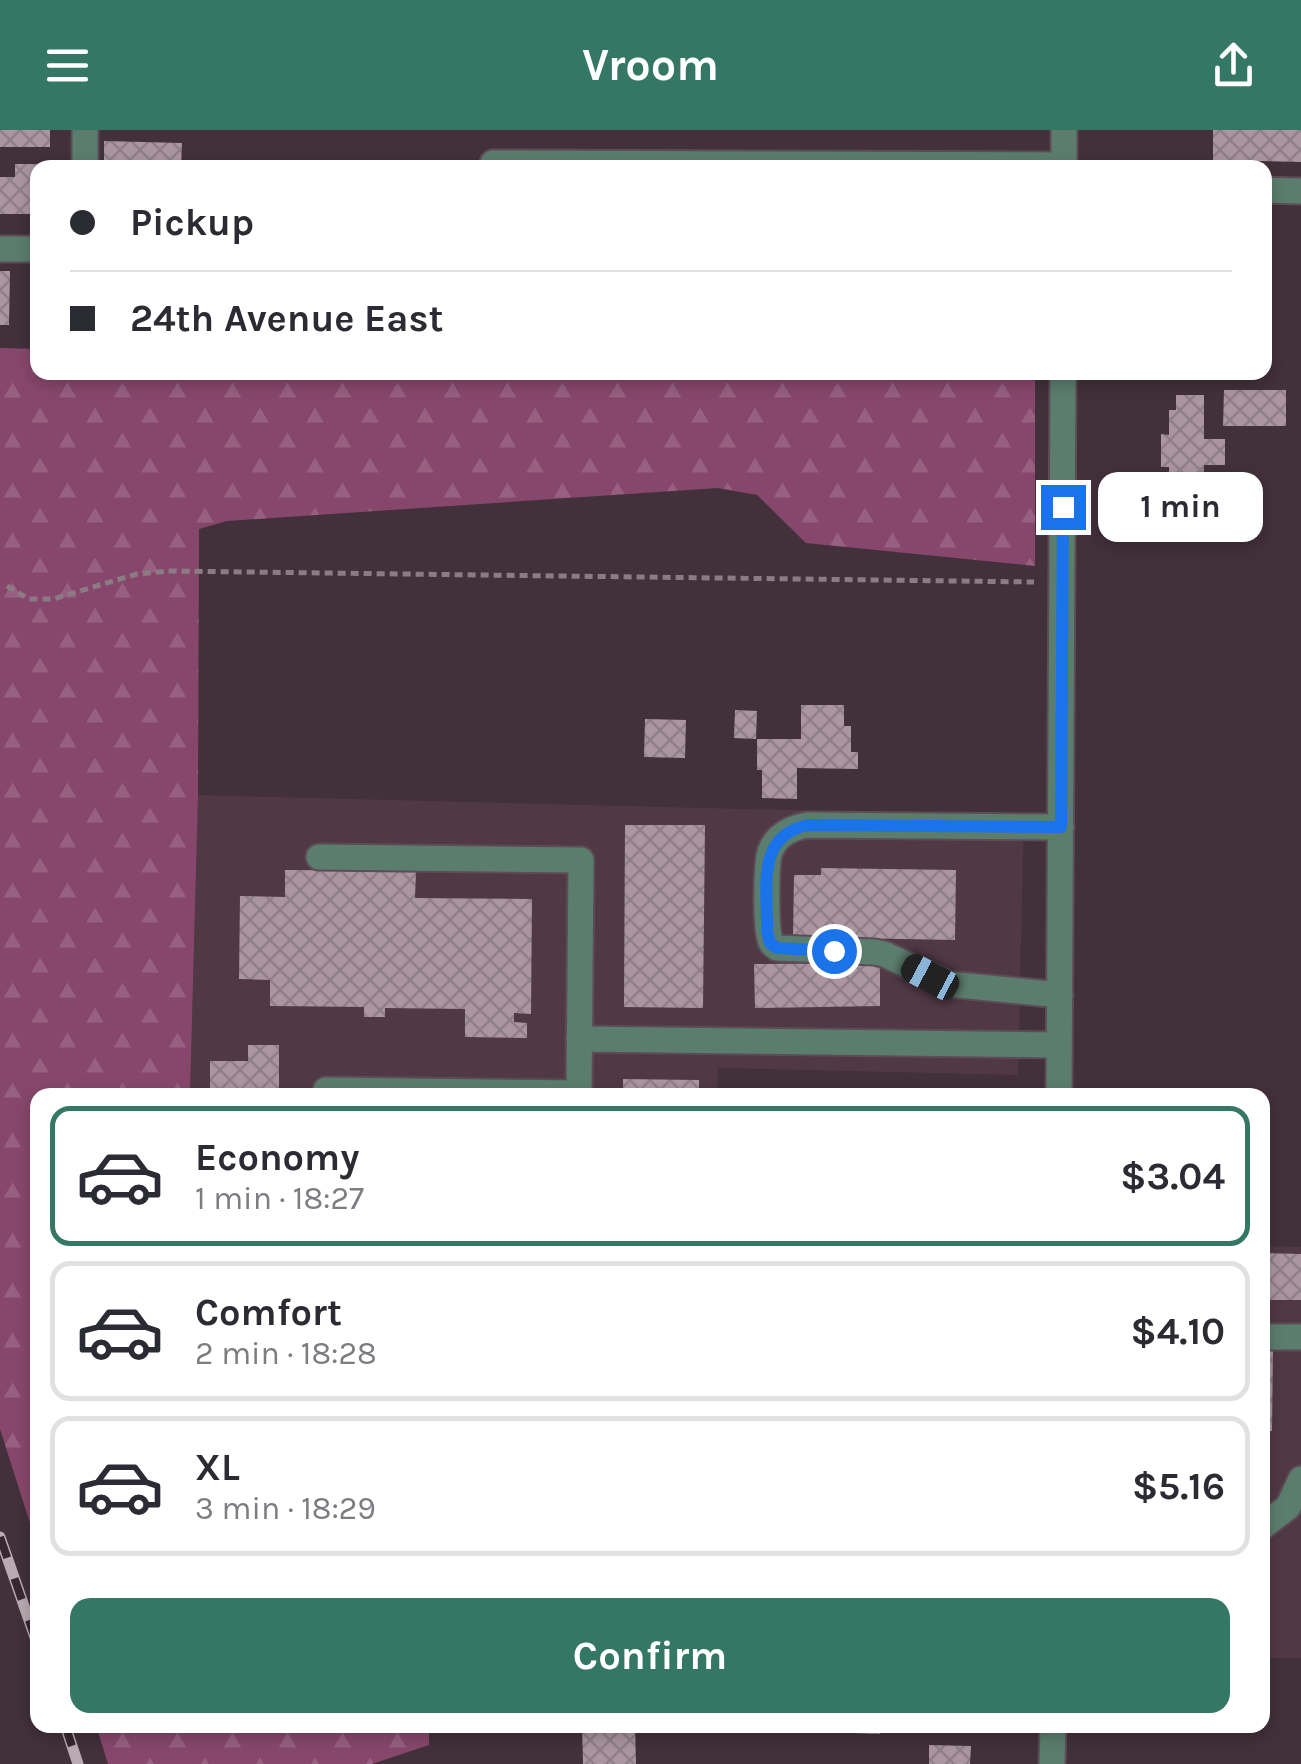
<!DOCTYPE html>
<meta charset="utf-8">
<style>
body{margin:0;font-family:Karla,sans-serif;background:#f2f2f3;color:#2b2b33;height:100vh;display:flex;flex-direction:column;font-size:38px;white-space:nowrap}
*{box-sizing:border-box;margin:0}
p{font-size:32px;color:#7c7c81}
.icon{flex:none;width:55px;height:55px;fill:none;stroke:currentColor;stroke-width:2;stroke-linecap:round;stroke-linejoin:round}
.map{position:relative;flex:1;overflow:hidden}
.side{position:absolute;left:30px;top:958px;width:1240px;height:645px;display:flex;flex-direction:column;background:#fff;border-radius:20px;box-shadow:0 5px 15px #0003}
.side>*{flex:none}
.hud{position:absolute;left:30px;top:30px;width:1242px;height:220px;border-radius:20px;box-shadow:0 5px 15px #0003;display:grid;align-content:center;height:220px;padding:0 40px;background:#fff}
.end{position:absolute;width:45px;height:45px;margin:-22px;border:12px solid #1a73e8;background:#fff;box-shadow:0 0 0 5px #fff}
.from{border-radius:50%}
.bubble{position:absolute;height:70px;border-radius:20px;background:#fff;box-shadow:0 5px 15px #0003;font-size:32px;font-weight:700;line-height:70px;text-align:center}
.car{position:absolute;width:30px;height:60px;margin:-30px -15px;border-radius:12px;box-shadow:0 0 8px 2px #0007;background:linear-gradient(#222 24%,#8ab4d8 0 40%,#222 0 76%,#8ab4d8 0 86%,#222 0)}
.hud b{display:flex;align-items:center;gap:35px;height:95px;font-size:38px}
.hud b+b{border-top:2px solid #e1e1e2}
.hud i{width:25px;height:25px;background:#2b2b33}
ul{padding:18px 0 0;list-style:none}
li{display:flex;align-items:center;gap:30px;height:140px;margin:0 20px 15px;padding:0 20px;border:5px solid #e1e1e2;border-radius:20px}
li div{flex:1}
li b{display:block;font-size:38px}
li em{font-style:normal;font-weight:700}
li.current{border-color:#347764}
li>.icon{width:90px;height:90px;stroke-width:1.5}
.cta{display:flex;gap:20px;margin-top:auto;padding:20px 40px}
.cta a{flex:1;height:115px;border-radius:20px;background:#347764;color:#fff;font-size:40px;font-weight:700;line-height:115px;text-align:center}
header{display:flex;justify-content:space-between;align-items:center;height:130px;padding:0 40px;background:#347764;color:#fff;font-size:45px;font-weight:700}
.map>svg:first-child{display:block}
</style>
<header><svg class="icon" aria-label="menu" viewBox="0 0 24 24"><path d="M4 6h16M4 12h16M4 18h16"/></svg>Vroom<svg class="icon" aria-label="share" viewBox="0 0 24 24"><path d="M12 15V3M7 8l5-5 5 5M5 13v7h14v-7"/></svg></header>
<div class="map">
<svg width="1301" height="1634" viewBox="0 0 1301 1634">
<defs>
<pattern id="forest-firs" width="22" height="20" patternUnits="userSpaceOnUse" patternTransform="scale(2.5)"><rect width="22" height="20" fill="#87476c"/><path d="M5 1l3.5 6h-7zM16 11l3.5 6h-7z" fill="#976080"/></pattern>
<pattern id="building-cross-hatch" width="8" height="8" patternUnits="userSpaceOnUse" patternTransform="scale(2.5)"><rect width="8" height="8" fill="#ab95a0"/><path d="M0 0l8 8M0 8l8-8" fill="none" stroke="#907f88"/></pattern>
</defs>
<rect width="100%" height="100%" fill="#42303a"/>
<path fill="#503845" d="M198,665l826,21 -6,259 -300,-7 -1,27h-527z
M1263,1116l38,1v411h-38z"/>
<path fill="url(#forest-firs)" d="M0,218l37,1 1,23 997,1v193l-229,-23 -49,-48 -39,-7 -491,33 -28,8 -1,266 -8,300h-152l-1,450 -37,-116z
M96,1595h333v20l-57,19h-264z"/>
<path fill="url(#building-cross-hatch)" d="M0,0h50v17h-50z
M1213,0h88v32l-88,-2z
M104,11l78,2 -1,25h-77z
M15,34h35v4h-12v46h-38v-37h15z
M0,141h10l-1,54h-9z
M33,141h5v45h-6z
M1224,260h62v36h-63z
M1176,265h28v44h21v26h-21l-1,20h-34v-18h-8v-33l8,1v-25h7z
M801,575h43v21h7v26h7v17l-61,-1v31l-35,-1v-28h-5v-31h44z
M735,580l22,1 -1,28 -22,-1z
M645,589l41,1 -1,38 -41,-1z
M625,695h80l-2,183 -79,-1z
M821,738l135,2 -1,70 -162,-3 1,-62h27z
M285,740l131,1 -1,27 117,1 -1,115 -17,-1v9l13,1v15l-62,-1v-28l-80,-1v9h-21v-10l-94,-1v-26l-31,-1 1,-83 45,1z
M880,833v43l-125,2 -1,-44z
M248,915h31v50h-69v-34h38z
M623,949l76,1v15h-76z
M1262,1123l39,1v46h-39z
M1262,1221h11l-1,80h-10z
M582,1595h53l1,39h-53z
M851,1595h29v9l-29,-1z
M929,1615l42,1 -1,18h-41z"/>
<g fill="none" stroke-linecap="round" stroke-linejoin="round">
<g stroke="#5d4c56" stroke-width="29">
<path id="minor" d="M493,33l571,2
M85,38v-38
M1064,38v-38
M1265,60l36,1
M0,119h38
M319,727l262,3 -2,233 -253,-3
M1060,865l-112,-11 -64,-30 -10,-2 -97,-4c-2,-2 -5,-3 -6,-6 -6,-8 -5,-79 -1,-90 6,-17 21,-24 37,-27l254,2
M579,909l480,6
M1059,965l4,-723
M1262,1207h39
M1262,1397l26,-20 13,-28
M1052,1634l1,-39"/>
</g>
<path stroke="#8b7c84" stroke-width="5" stroke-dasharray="8 5" stroke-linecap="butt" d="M7,456l22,13h24l84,-25 31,-3 866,11"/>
<use href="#minor" stroke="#5b7d6e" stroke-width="25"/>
<g stroke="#b8abb2" stroke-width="11">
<path id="rail" d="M0,1407l38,109
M65,1595l13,39"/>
</g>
<use href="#rail" stroke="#382630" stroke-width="8" stroke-dasharray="22" stroke-linecap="butt"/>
</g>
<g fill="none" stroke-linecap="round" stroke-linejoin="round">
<path stroke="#1a73e8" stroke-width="12" d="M834,821l-57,-3 -7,-5 -3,-12c1,-43 -12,-95 41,-106l253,2 2,-320"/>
</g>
</svg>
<i class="end from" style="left:834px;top:821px"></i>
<i class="end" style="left:1063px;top:377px"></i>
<div class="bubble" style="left:1098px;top:342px;width:165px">1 min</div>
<i class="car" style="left:930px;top:847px;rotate:298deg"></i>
<div class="hud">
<b><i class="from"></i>Pickup</b>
<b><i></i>24th Avenue East</b>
</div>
<section class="side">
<ul>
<li class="current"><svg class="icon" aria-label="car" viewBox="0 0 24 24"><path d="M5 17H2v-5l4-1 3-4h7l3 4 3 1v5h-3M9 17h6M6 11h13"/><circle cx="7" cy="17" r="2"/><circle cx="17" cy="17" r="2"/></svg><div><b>Economy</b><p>1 min · 18:27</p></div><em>$3.04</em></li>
<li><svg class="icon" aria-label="car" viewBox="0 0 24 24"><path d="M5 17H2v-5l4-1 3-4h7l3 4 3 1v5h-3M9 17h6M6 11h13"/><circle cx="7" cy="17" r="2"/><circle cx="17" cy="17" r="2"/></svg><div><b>Comfort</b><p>2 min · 18:28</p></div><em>$4.10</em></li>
<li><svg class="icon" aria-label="car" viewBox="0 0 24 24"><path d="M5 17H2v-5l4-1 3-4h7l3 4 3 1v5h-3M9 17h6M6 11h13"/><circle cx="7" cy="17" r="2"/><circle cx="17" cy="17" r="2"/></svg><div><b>XL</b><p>3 min · 18:29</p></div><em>$5.16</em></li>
</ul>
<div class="cta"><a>Confirm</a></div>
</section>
</div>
